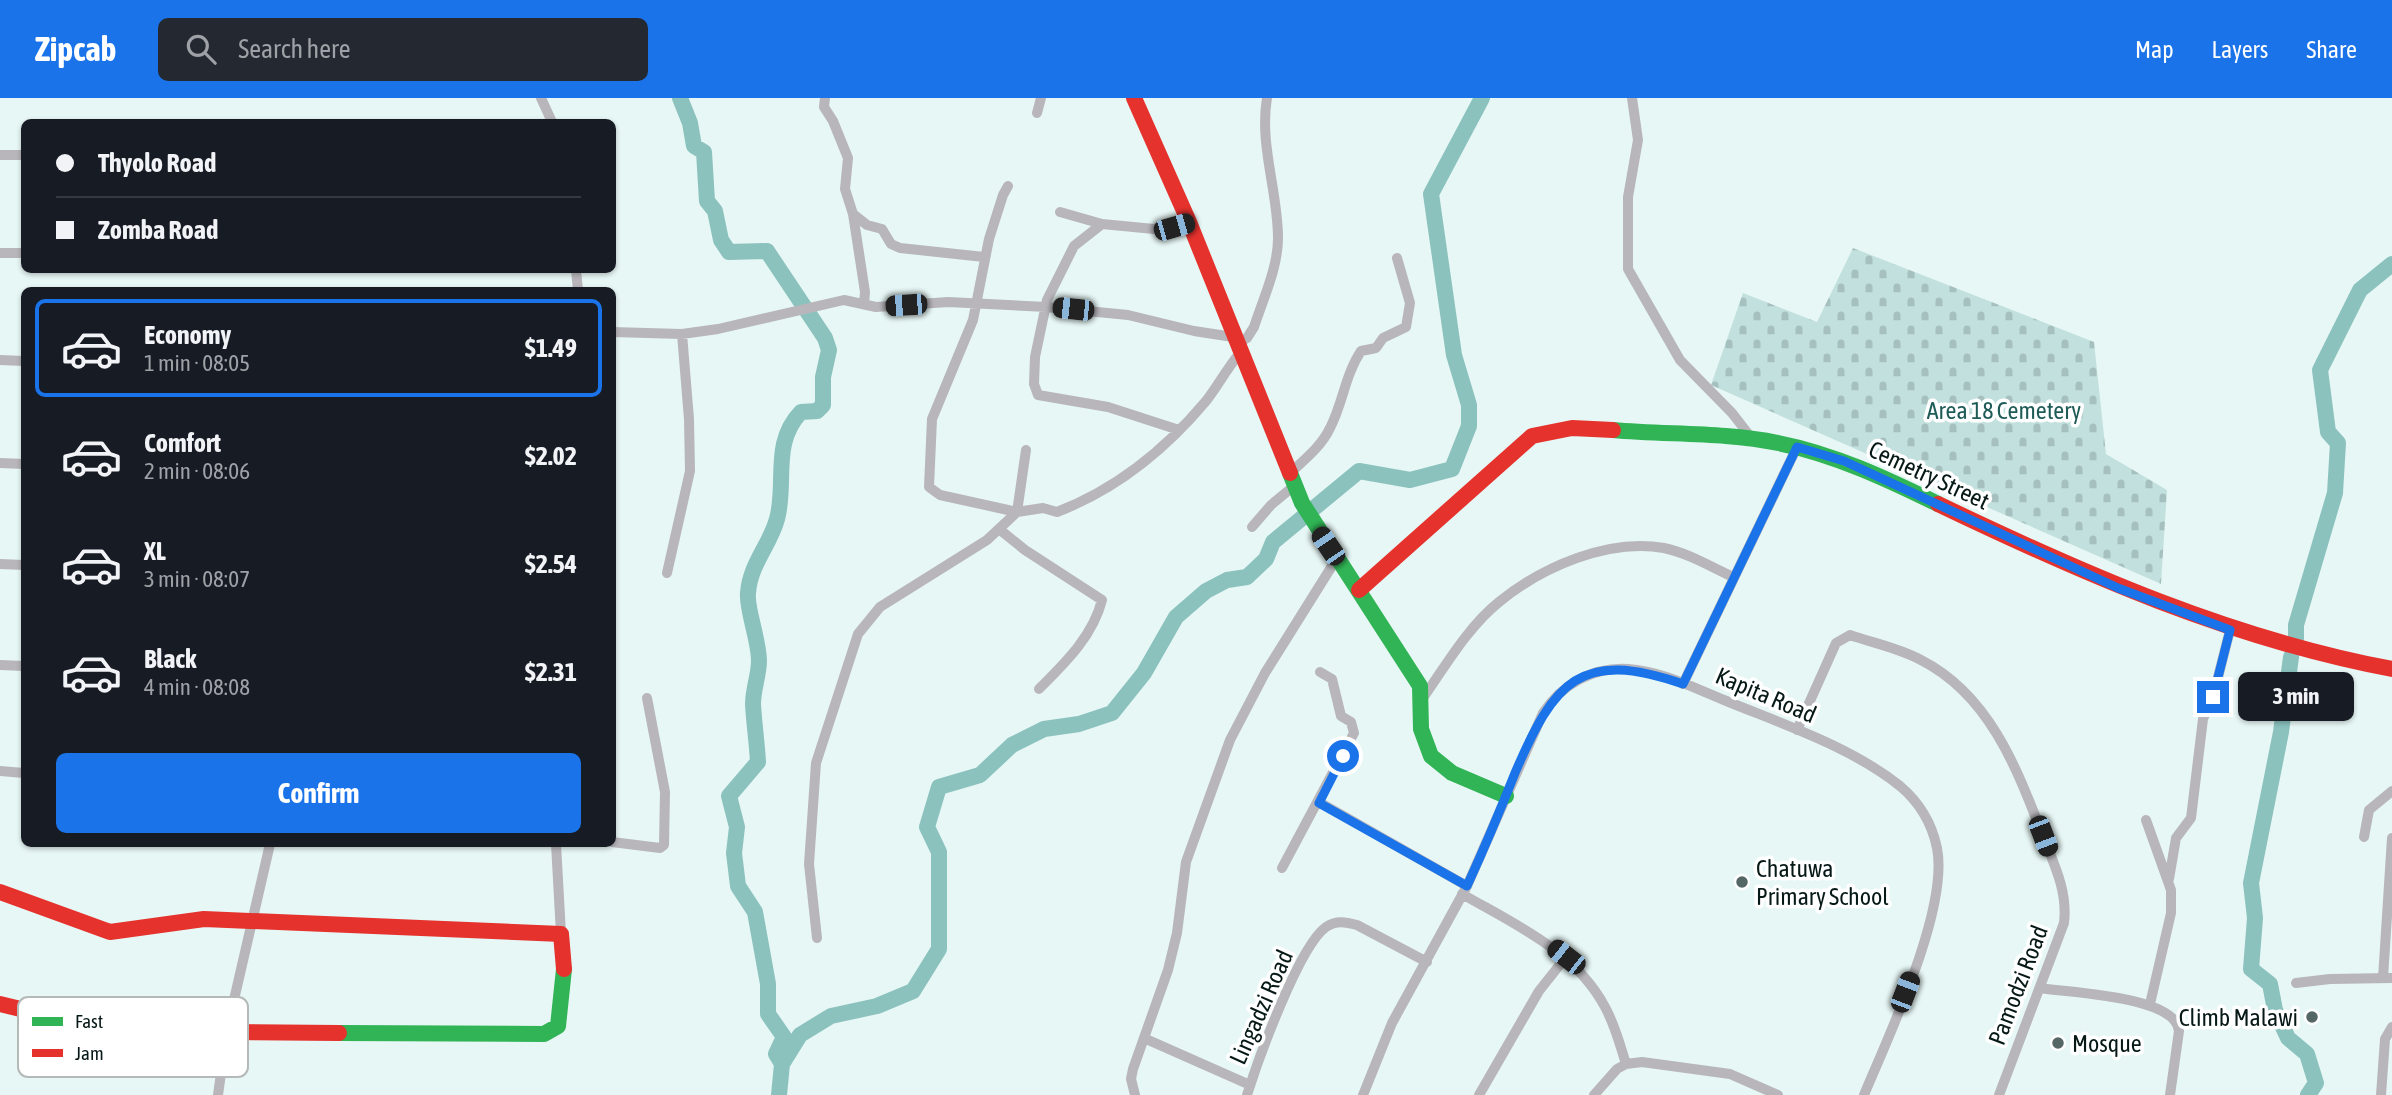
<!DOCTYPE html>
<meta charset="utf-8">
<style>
body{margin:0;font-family:"Asap Condensed",sans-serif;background:#242831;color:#f1f3f6;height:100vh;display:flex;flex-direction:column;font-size:26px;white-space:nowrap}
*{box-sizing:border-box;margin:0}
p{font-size:23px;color:#9ea1a6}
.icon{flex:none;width:38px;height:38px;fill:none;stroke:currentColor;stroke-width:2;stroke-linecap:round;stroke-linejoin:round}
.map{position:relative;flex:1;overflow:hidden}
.side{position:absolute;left:21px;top:189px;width:595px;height:560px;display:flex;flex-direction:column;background:#171b24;border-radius:10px;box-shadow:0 2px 5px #0004}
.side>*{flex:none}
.guide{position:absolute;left:21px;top:21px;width:595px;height:154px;border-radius:10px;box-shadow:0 2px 5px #0004;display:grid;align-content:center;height:154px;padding:0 35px;background:#171b24}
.end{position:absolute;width:32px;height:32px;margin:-16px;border:9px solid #1a73e8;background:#fff;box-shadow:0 0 0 4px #fff}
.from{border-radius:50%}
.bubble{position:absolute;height:49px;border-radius:10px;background:#171b24;box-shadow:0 2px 5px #0004;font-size:23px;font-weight:700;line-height:49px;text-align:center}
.car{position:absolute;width:21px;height:42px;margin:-21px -10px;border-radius:9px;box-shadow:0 0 5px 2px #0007;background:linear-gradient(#222 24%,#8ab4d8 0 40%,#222 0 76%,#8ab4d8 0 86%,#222 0)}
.guide b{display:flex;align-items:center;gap:24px;height:66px;font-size:26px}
.guide b+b{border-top:2px solid #363941}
.guide i{width:18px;height:18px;background:#f1f3f6}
ul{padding:12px 0 0;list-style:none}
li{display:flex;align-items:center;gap:21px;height:98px;margin:0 14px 10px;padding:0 21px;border:4px solid transparent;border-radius:10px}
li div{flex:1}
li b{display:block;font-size:26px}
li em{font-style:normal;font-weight:700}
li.current{border-color:#1a73e8}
li>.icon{width:63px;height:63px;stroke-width:1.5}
.cta{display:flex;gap:14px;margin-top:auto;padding:14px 35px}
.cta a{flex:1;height:80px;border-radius:10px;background:#1a73e8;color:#fff;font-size:28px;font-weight:700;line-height:80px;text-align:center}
header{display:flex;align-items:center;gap:42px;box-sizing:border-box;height:98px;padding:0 35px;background:#1a73e8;color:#fff}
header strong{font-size:33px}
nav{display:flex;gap:38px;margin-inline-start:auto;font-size:24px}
.search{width:490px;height:63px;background:#242831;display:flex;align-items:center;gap:18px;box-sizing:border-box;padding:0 24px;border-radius:10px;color:#9ea1a6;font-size:26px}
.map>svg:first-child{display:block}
</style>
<header>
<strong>Zipcab</strong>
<div class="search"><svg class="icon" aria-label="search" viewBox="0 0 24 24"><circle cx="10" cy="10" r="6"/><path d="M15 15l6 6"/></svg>Search here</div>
<nav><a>Map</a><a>Layers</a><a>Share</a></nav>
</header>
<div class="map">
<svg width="2392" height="997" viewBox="0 0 2392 997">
<defs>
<pattern id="cemetery-stones" width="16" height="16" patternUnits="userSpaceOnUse" patternTransform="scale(1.75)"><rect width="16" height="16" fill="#c2e1de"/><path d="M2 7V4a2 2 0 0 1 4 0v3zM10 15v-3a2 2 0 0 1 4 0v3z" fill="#a5c0be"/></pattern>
</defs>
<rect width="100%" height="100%" fill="#e7f7f5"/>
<path fill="url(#cemetery-stones)" d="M1853,150l241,94 12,112 61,36 -6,94 -450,-199 32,-92 74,29z"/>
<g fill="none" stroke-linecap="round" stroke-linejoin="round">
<path stroke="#8bc2be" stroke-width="16" d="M680,0l10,25 4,23 10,6 3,49 8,10 6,29 8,12 38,-1 58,87 4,12 -6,27v28l-6,6 -16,1c-30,31 -14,71 -24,107 -7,26 -27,45 -29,74 -2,15 11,47 11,68 0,14 -6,28 -6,43 1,19 4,39 5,58l-29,34 8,31 -3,26 4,33 17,26 13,72v30l16,23 -8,17 6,10
M2296,541v-14l39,-132 3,-50 -10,-11 -8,-62 40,-80 32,-26
M2291,559l-10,75 -30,151 4,35 -4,51 19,15 5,26 13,28 19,16 9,29 -8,12
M779,997l3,-31 18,-29 31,-19 46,-10 36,-15 26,-42v-97l-12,-25 12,-40 41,-12 32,-30 32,-16 35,-5 33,-11 32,-40 32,-56 30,-26 21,-11 20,-3 19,-18 7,-17 86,-71 51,9 42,-11 17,-43v-21l-15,-50 -23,-161 51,-96"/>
<path stroke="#b8b6ba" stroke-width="10" d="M541,0l11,24
M825,0l-1,9 9,14 15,37 -3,31 8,25 12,78 -1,12
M1632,0l6,42 -10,57v72l52,91 52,53 21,27
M1037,15l4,-15
M0,57h24
M1008,88l-5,9 -14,44 -16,81 -41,99 -3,68 11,8 77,17 9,-62
M1060,114l42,12
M853,116l14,11 15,4 9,15 9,4 84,9
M0,155h24
M576,172l2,20
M612,234l70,2 36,-5 126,-29 32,7 72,-5 98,5 82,8 66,16 39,6
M1237,246l10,-6 7,-11c9,-28 24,-59 24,-89 0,-46 -19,-94 -11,-140
M0,262l24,1
M1179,332l-71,-23 -70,-12 -4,-11 1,-27 12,-57 27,-54 28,-22 52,5 35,-7
M0,365l24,1
M1289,376c15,-14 32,-27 41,-46 13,-25 15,-53 31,-77l15,-3 7,-10 23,-11 4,-24 -13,-45
M1252,429l19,-22 23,-19
M999,431l26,21 77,50c-9,36 -37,63 -63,89
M0,466l24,1
M667,475l23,-102 -1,-52 -7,-85
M0,567l24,1
M1683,586l114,-237
M1423,600c23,-33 45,-71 76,-96 43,-35 109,-64 165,-54 24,5 47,19 69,29
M1797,632l39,-87 14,-8c23,8 49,13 71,25 67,34 95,106 120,171 12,31 27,59 23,92l-65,172
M0,673l24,2
M1319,704l148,84
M2146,722l25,70v23l-21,91
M2364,739l5,-27 23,-19
M612,744l48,6 4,-3 1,-53 -18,-94
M556,746l5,90
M1282,770l72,-135 -3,-11 -10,-6 -9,-37 -12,-7
M2169,781l7,-41 15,-20 12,-99 10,-22 17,-67
M1462,796c54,31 113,57 143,113 10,18 15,38 21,57
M817,840l-8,-74 7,-101 42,-129 22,-27 107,-67 30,-28 26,-4 14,4c60,-23 108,-62 149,-111 12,-15 21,-33 34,-48
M2383,880l9,-140
M2296,885l34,-4 62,-1
M2040,890c30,5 136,8 139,43l-9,64
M1146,941l104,46
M218,997l9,-65 43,-186
M1135,997l-4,-16 2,-10 35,-99 9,-37 9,-71 44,-122 35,-67 72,-115
M1247,997c11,-35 52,-149 79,-168 10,-7 20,-5 31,-2l70,37
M1363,997l29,-72 75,-137 76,-173c19,-29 50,-46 85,-44 33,2 66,19 96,31 58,24 126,46 176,86 19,16 32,38 37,62 12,61 -48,187 -73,247
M1479,997l60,-104 27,-34
M1594,997l23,-26 9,-5 16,-2 88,12 48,21
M2381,997l4,-56 7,-12"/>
<path stroke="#30b455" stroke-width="16" d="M1613,332c55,5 111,2 165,13 56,11 109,36 160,61
M1290,375l12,30 118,183 1,43 10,27 21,17 54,23
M339,935l205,1 14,-8 6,-57"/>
<path stroke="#e5322d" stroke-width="16" d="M1134,0l55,124 101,251
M1938,406c146,70 294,135 454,165
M1359,492l173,-154 40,-8 41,2
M0,794l110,40 94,-13 357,15 3,35
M0,906l111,27 228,2"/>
</g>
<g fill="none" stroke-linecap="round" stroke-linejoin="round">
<path stroke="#1a73e8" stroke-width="9" d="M1343,658l-24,47 148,83c17,-37 33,-75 48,-113 39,-91 65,-125 168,-89l114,-237 47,14 274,127 112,42 -17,67"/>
</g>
<g fill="#556765" stroke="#fff" stroke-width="2.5">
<circle cx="1742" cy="784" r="7"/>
<circle cx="2312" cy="919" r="7"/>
<circle cx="2058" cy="945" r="7"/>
</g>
<g text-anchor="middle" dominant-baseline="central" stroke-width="7" stroke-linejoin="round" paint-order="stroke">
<g font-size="24" fill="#1e5b57" stroke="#fff">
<text x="2004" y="312">Area 18 Cemetery</text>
</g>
<g font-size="24" fill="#071917" stroke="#fff">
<text transform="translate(1929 377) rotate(25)">Cemetry Street</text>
<text transform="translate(1766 597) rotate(23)">Kapita Road</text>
<text transform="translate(2018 887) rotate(-69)">Pamodzi Road</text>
<text transform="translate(1261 909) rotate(-66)">Lingadzi Road</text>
</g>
<g font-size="24" fill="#071917" stroke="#fff" text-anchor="start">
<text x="1756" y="770">Chatuwa<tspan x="1756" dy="28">Primary School</tspan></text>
<text x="2298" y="919" text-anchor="end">Climb Malawi</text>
<text x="2072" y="945">Mosque</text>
</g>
</g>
<rect x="18" y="899" width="230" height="80" rx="10" fill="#fff" stroke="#b5bab9" stroke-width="2"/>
<rect x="32" y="919" width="31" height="9" fill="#30b455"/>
<rect x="32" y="951" width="31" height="8" fill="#e5322d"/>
<g font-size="19" fill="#071917">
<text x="75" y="930">Fast</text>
<text x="75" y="962">Jam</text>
</g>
</svg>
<i class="end from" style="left:1343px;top:658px"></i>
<i class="end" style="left:2213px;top:599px"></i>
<div class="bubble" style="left:2238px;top:574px;width:116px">3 min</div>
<i class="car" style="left:1174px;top:129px;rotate:74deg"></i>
<i class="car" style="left:906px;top:207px;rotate:266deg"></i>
<i class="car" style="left:1073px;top:211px;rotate:276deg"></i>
<i class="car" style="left:1328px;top:448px;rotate:326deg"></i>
<i class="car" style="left:2043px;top:738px;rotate:159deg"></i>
<i class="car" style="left:1566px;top:859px;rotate:308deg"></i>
<i class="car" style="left:1905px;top:894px;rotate:21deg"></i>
<div class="guide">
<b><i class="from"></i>Thyolo Road</b>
<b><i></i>Zomba Road</b>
</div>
<section class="side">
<ul>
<li class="current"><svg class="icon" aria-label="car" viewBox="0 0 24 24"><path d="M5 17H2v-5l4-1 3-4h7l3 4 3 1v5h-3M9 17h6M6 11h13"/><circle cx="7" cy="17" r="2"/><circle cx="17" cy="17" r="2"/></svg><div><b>Economy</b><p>1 min · 08:05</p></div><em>$1.49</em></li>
<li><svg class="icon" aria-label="car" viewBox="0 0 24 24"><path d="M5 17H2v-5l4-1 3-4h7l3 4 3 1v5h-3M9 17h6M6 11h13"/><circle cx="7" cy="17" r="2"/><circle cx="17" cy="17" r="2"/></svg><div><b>Comfort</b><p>2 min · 08:06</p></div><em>$2.02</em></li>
<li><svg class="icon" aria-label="car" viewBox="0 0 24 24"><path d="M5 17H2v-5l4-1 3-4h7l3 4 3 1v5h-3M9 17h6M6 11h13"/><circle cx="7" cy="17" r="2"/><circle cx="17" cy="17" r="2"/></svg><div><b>XL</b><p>3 min · 08:07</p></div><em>$2.54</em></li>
<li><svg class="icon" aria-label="car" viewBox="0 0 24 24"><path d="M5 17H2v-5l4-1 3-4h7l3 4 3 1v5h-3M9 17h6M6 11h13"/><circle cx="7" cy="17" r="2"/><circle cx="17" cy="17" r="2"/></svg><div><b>Black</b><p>4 min · 08:08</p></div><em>$2.31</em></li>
</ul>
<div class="cta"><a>Confirm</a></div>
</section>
</div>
